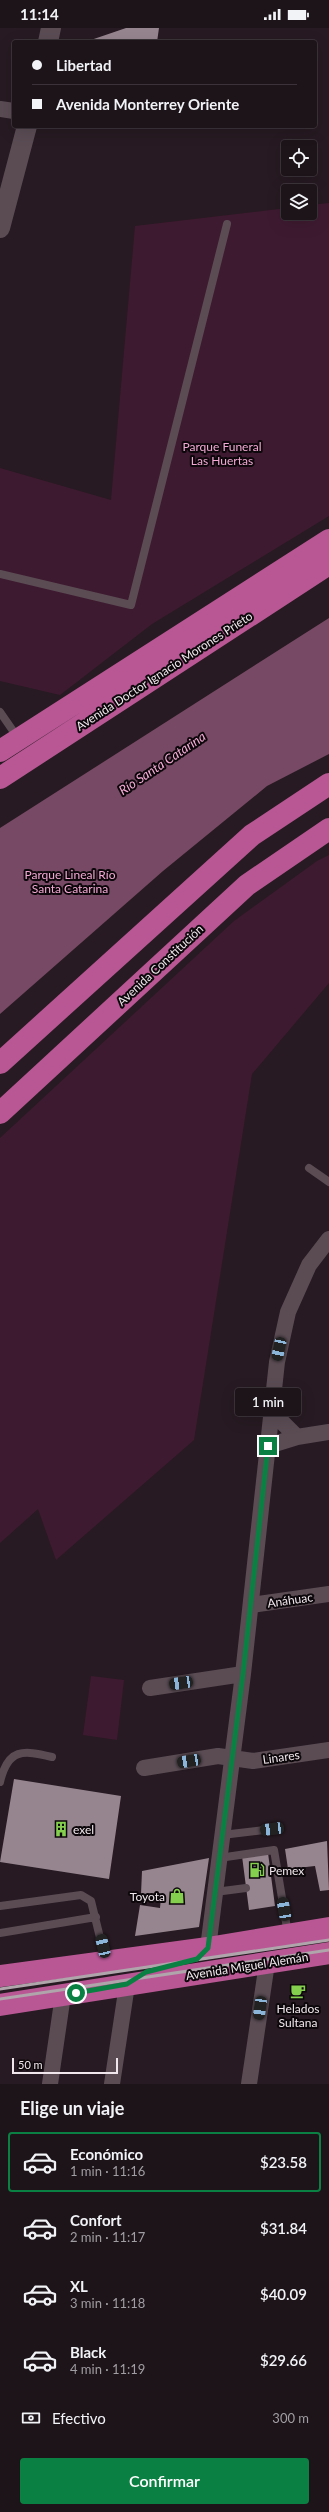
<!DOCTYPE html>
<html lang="es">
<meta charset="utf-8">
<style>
body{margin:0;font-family:Lato,sans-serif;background:#2a2127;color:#f1f3f6;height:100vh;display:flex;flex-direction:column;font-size:15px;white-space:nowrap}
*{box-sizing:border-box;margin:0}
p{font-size:13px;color:#a09ea2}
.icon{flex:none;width:22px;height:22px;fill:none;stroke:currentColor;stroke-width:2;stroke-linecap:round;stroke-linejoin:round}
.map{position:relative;height:2056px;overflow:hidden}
.panel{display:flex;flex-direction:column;background:#1d141a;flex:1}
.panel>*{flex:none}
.guide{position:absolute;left:12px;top:12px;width:305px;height:88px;border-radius:4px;box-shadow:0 4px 16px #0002,0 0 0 1px #3b3339;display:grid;align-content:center;height:88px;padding:0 20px;background:#1d141a}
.fabs{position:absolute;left:281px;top:112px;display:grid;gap:8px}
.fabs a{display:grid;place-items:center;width:36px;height:36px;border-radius:4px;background:#1d141a;box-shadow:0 4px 16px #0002,0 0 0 1px #3b3339;font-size:20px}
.scale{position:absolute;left:12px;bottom:10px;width:106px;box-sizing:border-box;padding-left:4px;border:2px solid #f0e7ec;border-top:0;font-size:11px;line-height:14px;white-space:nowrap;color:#f0e7ec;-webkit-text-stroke:3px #0c070a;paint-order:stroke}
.end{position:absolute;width:18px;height:18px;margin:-9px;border:5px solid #0b8043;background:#fff;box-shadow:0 0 0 2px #fff}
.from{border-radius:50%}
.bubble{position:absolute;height:28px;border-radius:4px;background:#1d141a;box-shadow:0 4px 16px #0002,0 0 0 1px #3b3339;font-size:13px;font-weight:600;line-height:28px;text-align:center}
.car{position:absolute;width:12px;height:24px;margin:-12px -6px;border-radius:5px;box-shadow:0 0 3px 1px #0007;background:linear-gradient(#222 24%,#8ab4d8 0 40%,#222 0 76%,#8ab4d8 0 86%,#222 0)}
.guide b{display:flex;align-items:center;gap:14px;height:38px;font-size:15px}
.guide b+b{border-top:1px solid #3b3339}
.guide i{width:10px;height:10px;background:#f1f3f6}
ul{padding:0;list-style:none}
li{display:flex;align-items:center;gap:12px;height:60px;margin:0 8px 6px;padding:0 12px;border:2px solid transparent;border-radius:4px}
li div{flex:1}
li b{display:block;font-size:15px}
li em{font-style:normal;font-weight:600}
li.active{border-color:#0b8043}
li>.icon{width:36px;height:36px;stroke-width:1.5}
h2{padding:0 20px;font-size:18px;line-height:48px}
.pay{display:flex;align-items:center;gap:10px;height:44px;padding:0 20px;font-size:15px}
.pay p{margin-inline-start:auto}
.button{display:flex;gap:8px;margin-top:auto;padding:8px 20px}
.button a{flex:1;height:46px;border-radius:4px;background:#0b8043;color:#fff;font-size:16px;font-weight:600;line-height:46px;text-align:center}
.status{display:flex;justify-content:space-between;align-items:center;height:28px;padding:0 20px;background:#1d141a;direction:ltr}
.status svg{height:11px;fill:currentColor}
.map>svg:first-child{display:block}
</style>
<div class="status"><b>11:14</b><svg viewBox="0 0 49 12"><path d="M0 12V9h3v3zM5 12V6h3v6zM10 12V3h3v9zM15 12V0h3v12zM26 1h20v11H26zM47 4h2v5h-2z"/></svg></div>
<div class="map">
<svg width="329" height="2056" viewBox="0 0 329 2056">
<rect width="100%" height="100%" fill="#271a22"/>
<path fill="#3e1a30" d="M329,175v313l-177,108 -92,71 -60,-14v-213l111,32 24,-274 153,-18v5h22v-8z
M329,827v128l-77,91 -58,366 -138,120 -18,-51 -38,34v-405l234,-217 83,-60z
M91,1648l33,4 -7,60 -34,-5z"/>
<path fill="#774964" d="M329,590v136l-62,32 -104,85 -163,143v-186z"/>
<path fill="#96858e" d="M126,0h33l-2,14h-72z
M14,1751l107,17 -12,83 -109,-17z
M327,1813l2,49 -9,1 -5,-25 -27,3 -3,-20z
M268,1825l7,53 -26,4 -7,-54z
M209,1830l-10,69 -64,9 5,-31 20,3 1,-11 -20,-3 1,-23z"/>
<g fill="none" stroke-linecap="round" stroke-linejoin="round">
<path stroke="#5b4c54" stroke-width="8" d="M0,546l131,31 96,-381
M0,684l18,26
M309,1140l20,14
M0,1754c8,-34 23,-32 52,-25
M222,1807l50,-6
M219,1830l55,-8 14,84
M215,1864l31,-4
M0,1878l81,-11 10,6 15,61
M0,1905l96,-16"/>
<path stroke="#5b4c54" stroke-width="16" d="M0,81l14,2
M271,1383l26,26
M268,1418l29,-9 32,-5
M251,1577l78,-11
M150,1660l93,-14
M144,1740l74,-12 35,5 76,-11
M208,1920l35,-274 34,-312 11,-50 21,-47 20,-26
M50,2056l13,-89
M112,2056l15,-99
M249,2056l18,-121"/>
<path stroke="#5b4c54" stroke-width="20" d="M48,14l3,-14
M0,200l27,-102"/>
<path stroke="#b85794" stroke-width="22" d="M0,723l329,-211
M0,750l329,-214
M0,1035l252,-228 77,-51
M0,1085l247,-228 82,-56
M0,1948l208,-28 121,-20
M0,1977l329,-52"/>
<path stroke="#afa5ab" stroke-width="3" d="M0,1961l329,-49
M0,1971l329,-49"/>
</g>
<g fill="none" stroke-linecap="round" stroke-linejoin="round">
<path stroke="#0b8043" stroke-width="5" d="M76,1965l51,-9 19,-12 51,-13 11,-11 35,-274 25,-228"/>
</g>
<defs>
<g id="building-bare" transform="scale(1.2)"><path d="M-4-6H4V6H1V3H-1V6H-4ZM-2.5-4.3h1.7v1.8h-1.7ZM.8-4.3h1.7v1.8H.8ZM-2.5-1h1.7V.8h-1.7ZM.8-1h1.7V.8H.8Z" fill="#84d04e" stroke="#0c070a" stroke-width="2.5" paint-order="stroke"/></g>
<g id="fuel-bare" transform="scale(1.2)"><path d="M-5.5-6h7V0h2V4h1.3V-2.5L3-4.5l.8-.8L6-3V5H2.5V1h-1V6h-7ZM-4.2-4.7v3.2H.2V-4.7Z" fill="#84d04e" stroke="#0c070a" stroke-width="2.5" paint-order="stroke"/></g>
<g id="shop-bare" transform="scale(1.2)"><path d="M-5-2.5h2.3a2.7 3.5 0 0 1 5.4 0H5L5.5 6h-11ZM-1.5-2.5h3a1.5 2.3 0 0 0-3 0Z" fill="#84d04e" stroke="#0c070a" stroke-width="2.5" paint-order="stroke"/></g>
<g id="cafe-bare" transform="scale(1.2)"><path d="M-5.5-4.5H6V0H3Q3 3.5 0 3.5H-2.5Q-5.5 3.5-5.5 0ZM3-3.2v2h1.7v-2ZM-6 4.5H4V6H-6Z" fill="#84d04e" stroke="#0c070a" stroke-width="2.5" paint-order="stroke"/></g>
</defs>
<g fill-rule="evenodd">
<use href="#building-bare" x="61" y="1801"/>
<use href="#fuel-bare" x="257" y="1842"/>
<use href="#shop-bare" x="177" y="1868"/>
<use href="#cafe-bare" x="298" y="1963"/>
</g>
<g text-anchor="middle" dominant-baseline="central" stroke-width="4" stroke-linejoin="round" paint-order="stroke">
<g font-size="12" fill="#f4a9d4" stroke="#0c070a">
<text x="222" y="418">Parque Funeral<tspan x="222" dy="14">Las Huertas</tspan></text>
<text x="70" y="846">Parque Lineal Río<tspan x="70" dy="14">Santa Catarina</tspan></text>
</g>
<g font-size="12" fill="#f0e7ec" stroke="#0c070a">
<text transform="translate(164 643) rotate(-33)">Avenida Doctor Ignacio Morones Prieto</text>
<text transform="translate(160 937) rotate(-43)">Avenida Constitución</text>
<text transform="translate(290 1572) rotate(-8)">Anáhuac</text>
<text transform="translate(281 1729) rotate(-8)">Linares</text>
<text transform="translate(247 1938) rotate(-9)">Avenida Miguel Alemán</text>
</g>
<g font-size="12" fill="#f0e7ec" stroke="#0c070a" text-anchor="start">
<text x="73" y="1801">exel</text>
<text x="269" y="1842">Pemex</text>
<text x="165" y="1868" text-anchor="end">Toyota</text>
<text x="298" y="1980" text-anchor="middle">Helados<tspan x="298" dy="14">Sultana</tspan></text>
</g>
<g font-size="13" font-style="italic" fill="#f6abd6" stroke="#0c070a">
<text transform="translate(162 735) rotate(-34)">Río Santa Catarina</text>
</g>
</g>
</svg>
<div class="fabs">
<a><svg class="icon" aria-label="locate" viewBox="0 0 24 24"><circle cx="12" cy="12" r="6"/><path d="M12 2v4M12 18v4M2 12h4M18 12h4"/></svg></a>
<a><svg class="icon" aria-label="layers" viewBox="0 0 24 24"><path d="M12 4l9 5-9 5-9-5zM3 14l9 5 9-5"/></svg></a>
</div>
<div class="scale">50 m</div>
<i class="end from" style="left:76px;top:1965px"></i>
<i class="end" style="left:268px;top:1418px"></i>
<div class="bubble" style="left:235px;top:1360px;width:66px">1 min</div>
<i class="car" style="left:279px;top:1321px;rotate:192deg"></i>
<i class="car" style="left:181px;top:1655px;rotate:262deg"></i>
<i class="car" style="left:189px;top:1733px;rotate:261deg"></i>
<i class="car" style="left:272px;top:1801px;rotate:263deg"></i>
<i class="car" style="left:284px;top:1881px;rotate:350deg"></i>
<i class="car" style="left:103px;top:1918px;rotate:347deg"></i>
<i class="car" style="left:260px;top:1980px;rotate:188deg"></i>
<div class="guide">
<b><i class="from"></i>Libertad</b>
<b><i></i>Avenida Monterrey Oriente</b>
</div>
</div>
<section class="panel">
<h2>Elige un viaje</h2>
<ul>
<li class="active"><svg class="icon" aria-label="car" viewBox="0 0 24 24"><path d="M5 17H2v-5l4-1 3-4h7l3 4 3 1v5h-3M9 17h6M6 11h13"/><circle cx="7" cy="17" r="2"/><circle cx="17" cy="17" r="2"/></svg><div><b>Económico</b><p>1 min · 11:16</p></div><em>$23.58</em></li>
<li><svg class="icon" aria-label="car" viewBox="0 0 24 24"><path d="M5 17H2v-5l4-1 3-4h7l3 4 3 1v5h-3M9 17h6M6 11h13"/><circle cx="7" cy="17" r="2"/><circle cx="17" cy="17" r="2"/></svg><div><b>Confort</b><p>2 min · 11:17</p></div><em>$31.84</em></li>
<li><svg class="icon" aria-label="car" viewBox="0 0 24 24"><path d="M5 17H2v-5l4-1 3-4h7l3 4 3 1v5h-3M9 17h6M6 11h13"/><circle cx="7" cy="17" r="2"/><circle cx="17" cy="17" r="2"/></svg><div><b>XL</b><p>3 min · 11:18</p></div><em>$40.09</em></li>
<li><svg class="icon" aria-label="car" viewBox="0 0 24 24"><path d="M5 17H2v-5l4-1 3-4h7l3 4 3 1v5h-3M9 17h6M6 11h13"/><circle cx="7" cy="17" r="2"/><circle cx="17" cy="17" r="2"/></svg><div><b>Black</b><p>4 min · 11:19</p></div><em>$29.66</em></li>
</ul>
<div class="pay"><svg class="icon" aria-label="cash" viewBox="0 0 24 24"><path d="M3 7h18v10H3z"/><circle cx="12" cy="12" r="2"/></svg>Efectivo<p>300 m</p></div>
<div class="button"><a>Confirmar</a></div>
</section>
